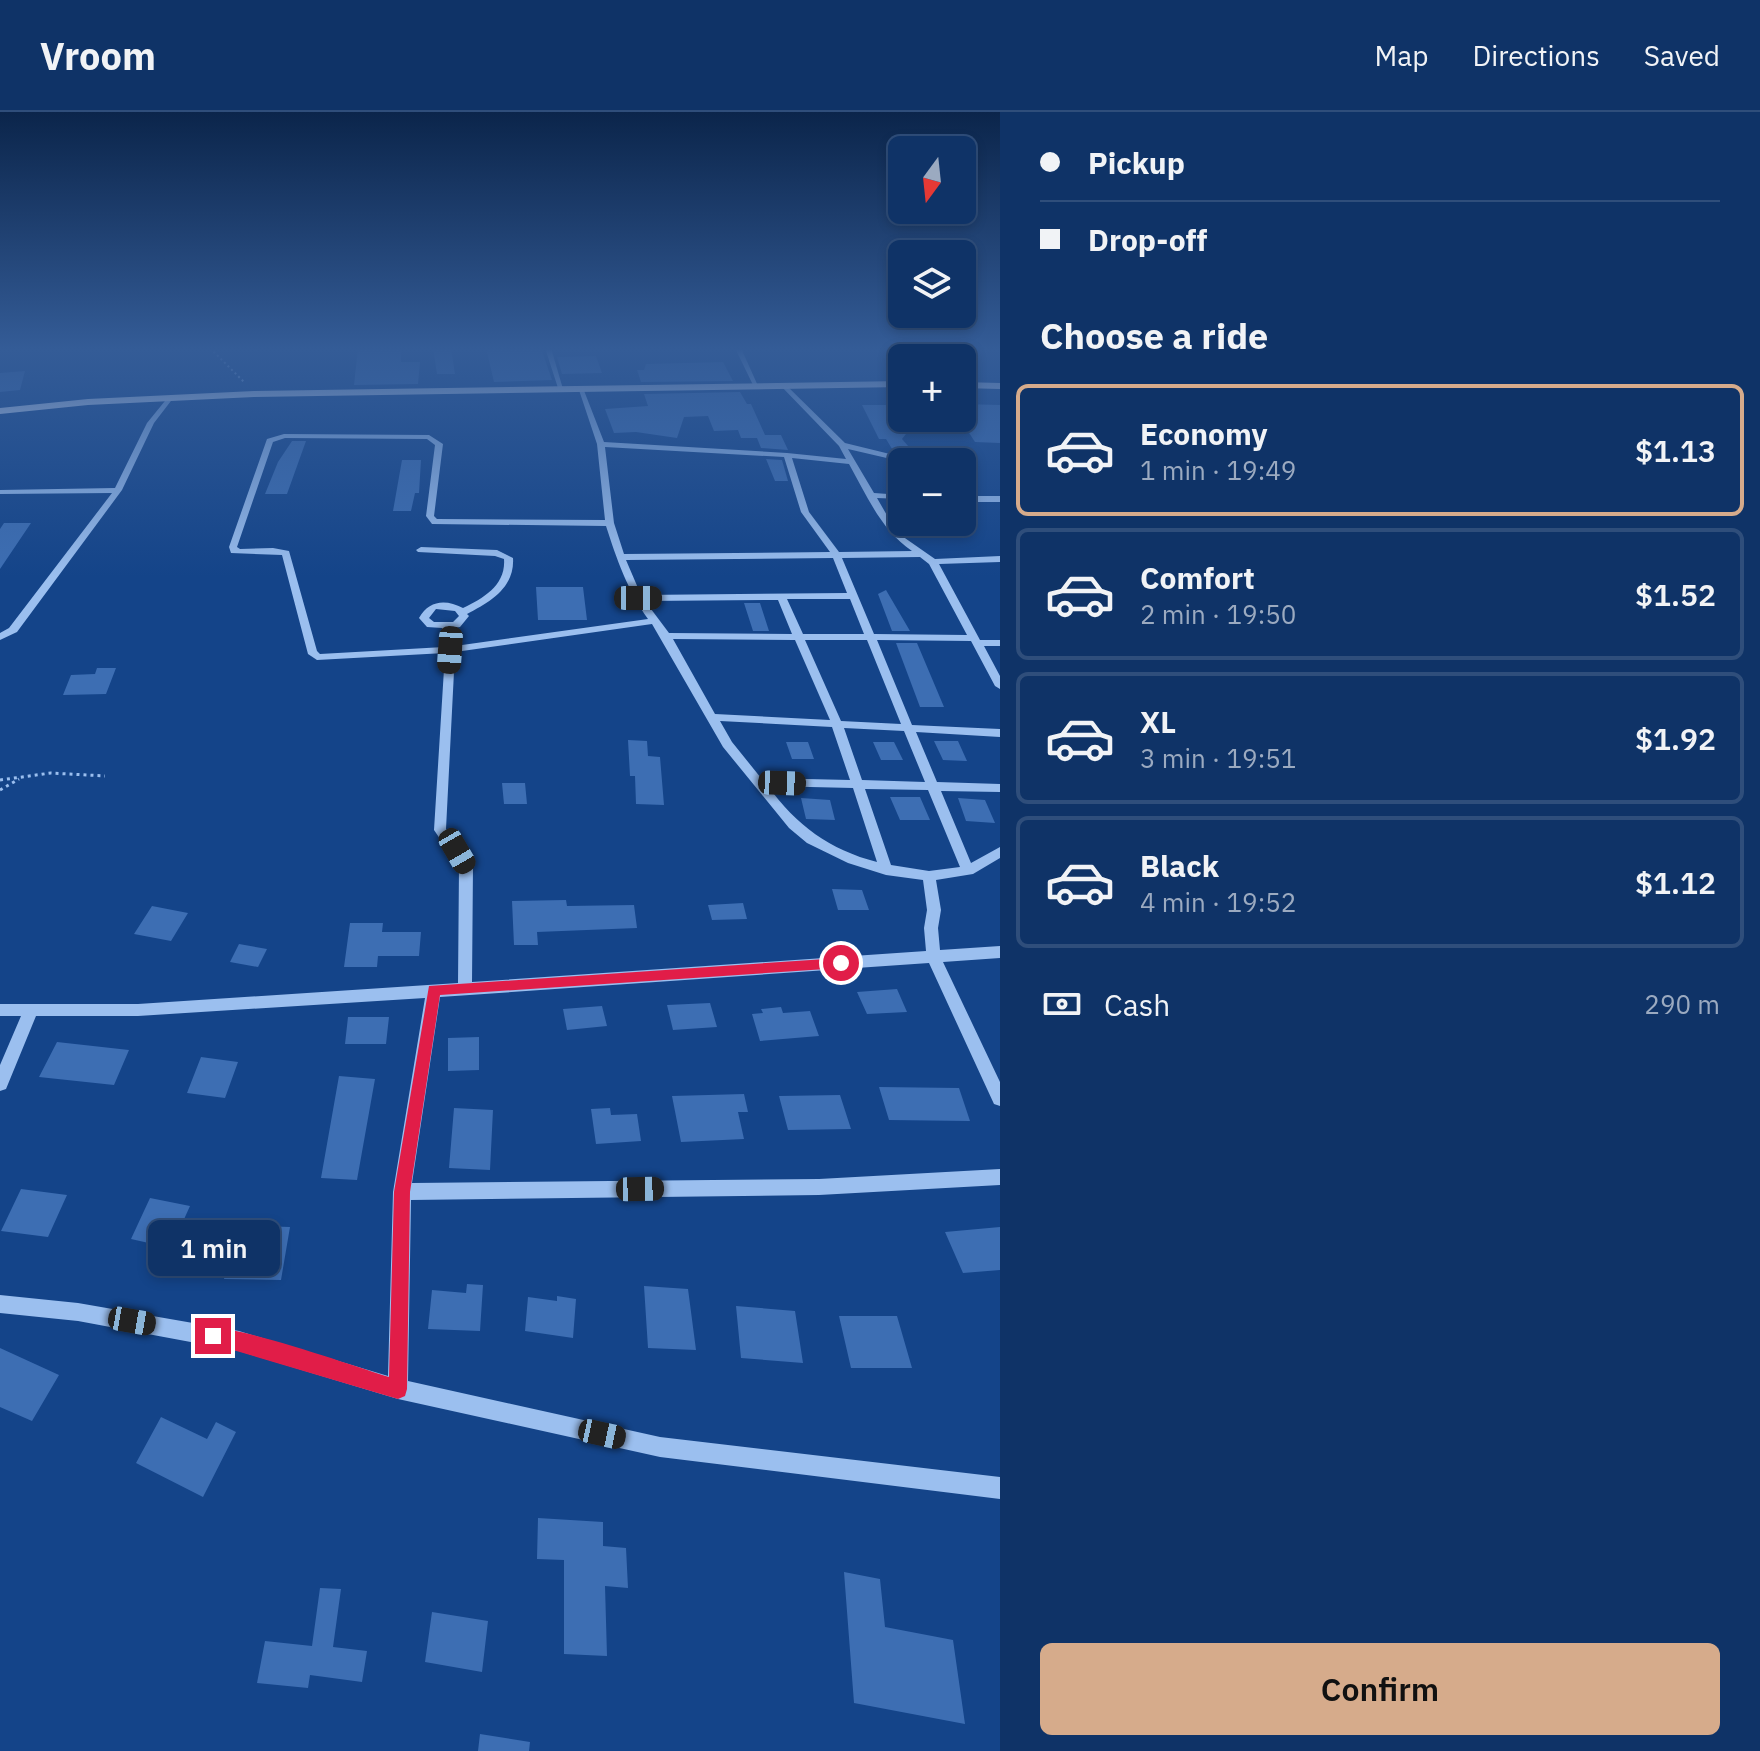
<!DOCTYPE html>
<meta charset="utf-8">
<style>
body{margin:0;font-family:"IBM Plex Sans",sans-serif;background:#183b6d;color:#f1f3f6;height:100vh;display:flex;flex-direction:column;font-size:30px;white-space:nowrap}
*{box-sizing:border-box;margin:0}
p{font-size:26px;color:#9baac0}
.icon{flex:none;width:44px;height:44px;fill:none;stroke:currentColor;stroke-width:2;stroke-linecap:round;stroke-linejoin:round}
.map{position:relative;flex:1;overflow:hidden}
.details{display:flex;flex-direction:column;background:#0f3367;width:760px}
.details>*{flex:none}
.top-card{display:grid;align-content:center;height:176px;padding:0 40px;background:#0f3367}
.needle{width:52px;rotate:195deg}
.tools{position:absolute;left:888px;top:24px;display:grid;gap:16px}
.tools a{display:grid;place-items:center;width:88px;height:88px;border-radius:12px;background:#0f3367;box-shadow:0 4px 12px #0003,0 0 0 2px #2f4e7b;font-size:40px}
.end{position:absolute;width:36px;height:36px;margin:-18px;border:10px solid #e11d48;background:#fff;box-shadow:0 0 0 4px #fff}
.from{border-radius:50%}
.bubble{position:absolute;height:56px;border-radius:12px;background:#0f3367;box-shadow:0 4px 12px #0003,0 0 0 2px #2f4e7b;font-size:26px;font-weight:600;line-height:56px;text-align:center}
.car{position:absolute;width:24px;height:48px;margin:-24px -12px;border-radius:10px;box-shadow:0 0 6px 2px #0007;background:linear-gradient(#222 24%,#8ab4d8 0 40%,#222 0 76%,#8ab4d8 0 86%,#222 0)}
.top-card b{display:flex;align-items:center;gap:28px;height:76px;font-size:30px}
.top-card b+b{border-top:2px solid #2f4e7b}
.top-card i{width:20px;height:20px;background:#f1f3f6}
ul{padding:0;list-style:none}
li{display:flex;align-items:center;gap:24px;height:132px;margin:0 16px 12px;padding:0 24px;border:4px solid #2f4e7b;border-radius:12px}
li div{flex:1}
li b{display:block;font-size:30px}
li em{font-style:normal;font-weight:600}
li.on{border-color:#d6ab8b}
li>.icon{width:72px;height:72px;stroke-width:1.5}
h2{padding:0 40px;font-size:36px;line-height:96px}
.pay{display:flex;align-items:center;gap:20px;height:88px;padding:0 40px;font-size:30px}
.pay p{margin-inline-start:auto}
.action{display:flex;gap:16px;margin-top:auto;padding:16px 40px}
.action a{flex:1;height:92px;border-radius:12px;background:#d6ab8b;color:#111;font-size:32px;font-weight:600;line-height:92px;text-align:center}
header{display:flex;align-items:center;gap:48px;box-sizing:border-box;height:112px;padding:0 40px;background:#0f3367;border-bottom:2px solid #2f4e7b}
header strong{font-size:38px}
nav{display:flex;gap:44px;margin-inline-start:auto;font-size:28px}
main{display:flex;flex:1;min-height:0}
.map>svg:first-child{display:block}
</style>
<header>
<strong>Vroom</strong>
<nav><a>Map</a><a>Directions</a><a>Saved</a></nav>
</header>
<main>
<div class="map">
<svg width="1000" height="1639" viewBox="0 0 1000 1639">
<rect width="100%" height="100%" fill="#144489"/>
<path fill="#3d6eb3" d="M358,236h43v14h19l-2,22 -64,1z
M433,236h18l4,26h-18z
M486,236h55l11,32 -58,2z
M596,244l6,17 -40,1 -5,-17z
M723,250l10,19 -92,1 -4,-12h7l2,-6z
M25,259l-5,19 -20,2v-19z
M740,280l7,12h4l14,31h16l7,15 -27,-2 -4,-10h-16l-3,-8 -24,1 -6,-15 -24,1 -7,21 -41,-6 -22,1 -9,-24 43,-3 -4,-12z
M962,292l38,1v38l-25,-1 -13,-20z
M862,293h27l11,14 17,1 -15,19 20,23h-22l-14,-23h-7z
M292,329h14l-19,53h-22l13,-32z
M766,347l16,1 6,21h-13z
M402,348h19l-2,33h-4l-4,18h-18z
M4,411h27l-31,46v-40z
M536,475h47l4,33h-49z
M886,478l24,41h-18l-14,-37z
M744,491h16l9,28h-16z
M896,531h21l27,64h-24z
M97,556h19l-10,26 -43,1 8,-20 24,-1z
M628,628l19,1 1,15 12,1 4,48 -28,-1 -1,-28h-5z
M934,629h24l9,20 -24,-1z
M786,630h22l6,17h-22z
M873,630h21l9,18h-22z
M502,671h23l2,21h-23z
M890,685h30l10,23h-30z
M801,686l29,2 5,20 -29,-1z
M958,686l27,2 10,23 -29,-2z
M832,777l30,1 7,20h-31z
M566,788l1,6 67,-1 3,23 -100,4 1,13h-24l-2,-44z
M743,791l4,16 -35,1 -4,-15z
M152,794l36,7 -17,28 -37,-7z
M350,811h33l-1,9h39l-2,24h-41l-1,11h-33z
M239,832l28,5 -9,18 -28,-5z
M897,877l10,23 -40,2 -10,-22z
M710,891l7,24 -44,3 -6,-25z
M602,894l5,20 -40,4 -4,-21z
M781,895l2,6 27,-2 9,25 -59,5 -8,-27 11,-1 -2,-4z
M348,905h41l-3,27h-41z
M479,925v33l-31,1v-33z
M57,930l72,8 -15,35 -75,-8z
M201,945l37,5 -13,36 -38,-5z
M339,964l36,3 -18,101 -36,-2z
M879,975l80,1 11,33 -81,-1z
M744,982l4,18h-10l6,27 -63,3 -9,-46z
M840,983l11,34 -63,1 -9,-34z
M454,996l39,2 -3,60 -41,-2z
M610,996l1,7 26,-1 4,27 -45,3 -5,-35z
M21,1077l46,6 -19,42 -47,-6z
M150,1086l40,8 -19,42 -40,-9z
M236,1113l54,2 -9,53 -57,-1z
M1000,1115v43l-37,3 -18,-41z
M467,1172l16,1 -3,46 -52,-2 4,-39 34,3z
M644,1174l44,3 8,61 -48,-2z
M557,1184l19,3 -3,39 -48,-7 3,-34 29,4z
M736,1194l59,5 8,52 -62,-5z
M839,1204h58l15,52h-61z
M0,1236l59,27 -27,46 -32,-14z
M161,1305l46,22 9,-17 20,10 -33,65 -67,-34z
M538,1406l65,4v24l23,2 2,40 -23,-2 2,70 -43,-2v-94l-27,-1z
M844,1460l36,7 5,48 68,13 12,84 -111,-21z
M320,1476l21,1 -8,58 34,4 -5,31 -52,-7 -2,13 -51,-5 8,-42 47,5z
M432,1500l56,9 -6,51 -57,-10z
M480,1622l50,8 -1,9h-51z"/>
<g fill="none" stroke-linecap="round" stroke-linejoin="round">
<path stroke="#9bbfef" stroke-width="2" stroke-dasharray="2 3" stroke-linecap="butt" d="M210,236l35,35"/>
<path stroke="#9bbfef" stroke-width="3" stroke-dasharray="3 4" stroke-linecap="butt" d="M0,668l51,-7 54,3
M0,678l19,-11"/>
<path fill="#9bbfef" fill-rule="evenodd" d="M545,236h6l12,41 -5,-1z
M735,236h6l17,38 -5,-1z
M913,236h6l9,10h-7z
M780,271h4l61,60 49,12 1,2 -4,2 -43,-10 26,44 28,2v4l-25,-1 15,26 10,12 33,23 65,-3v6l-61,2 41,76h20v6h-16l16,30v13l-5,-3 -24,-45 -94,-1 35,85 88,4v8l-84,-5 21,50 63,2v8l-59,-1 30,72 29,-16v11l-27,16 -37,6 5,30 -3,18 2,22 60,-4v12l-57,4 57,120v24l-6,-2 -65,-141 -489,34 -28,186 407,-4 181,-10v16l-181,10 -408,5 -3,181 252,56 340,40v22l-340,-42 -262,-58 -159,-48 -161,-30 -78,-8v-18l78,8 161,28 149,45 5,-184 32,-194 -287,18h-102l-30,73 -6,2v-26l21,-49h-21v-12h138l320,-21 1,-116 -25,-37 11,-177 -128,7 -9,-6 -26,-99 -51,-2 -2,-6 38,-108 17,-5 145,1 14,9 -9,72 3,3 168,1 -8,-76 -19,-57 5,1 21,54 183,11 59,6 -7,-13 -59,-61zM285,326l142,1 8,6 -9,71 6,8 174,2c11,34 21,63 42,93l-193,27 -3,-18 8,-1 9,-11 -2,-2c24,-12 48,-27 46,-56l-16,-8 -76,-3 -5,3 2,2 77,4 9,3c2,26 -20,39 -41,49 -17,-9 -34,-8 -44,10l8,9 15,1 2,19 -124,7 -3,-3 -28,-100 -16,-3 -33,1 -3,-2 36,-105zM605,335l179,10 17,55 29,40 -206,2 -10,-31zM792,346l57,6c18,32 32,66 63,87l-73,1 -30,-40zM920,445l9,7 38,71 -93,-1 -32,-76zM833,446l14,35 -206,2 -15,-35zM787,487h63l14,35h-61zM778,488l14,34 -123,-1 -24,-32zM436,497l19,2 4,5 -6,6h-19l-5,-4zM652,512l71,123 66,81 18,15 41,20 38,12 37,5 4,30 -3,18 2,23 -454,31 1,-116 -27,-37 9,-177zM673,527l122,1 35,80 -115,-6zM805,528h62l34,84 -60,-3zM720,609l112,6 18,53 -89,-2 -29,-36zM844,616l60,3 21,51 -63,-2zM768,674l85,2 24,74c-47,-12 -81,-37 -109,-76zM865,677l63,1 32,77 -31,4 -38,-6z
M169,284l5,1 -20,26 -32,67 -105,142 -17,8v-7l9,-5 103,-135 -112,1v-4l115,-2 32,-65z
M962,384h38v6h-38z"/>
<path fill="#e4edff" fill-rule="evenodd" d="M902,269v6l-648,10 -166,8 -88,9v-6l88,-9 166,-8z
M962,270l38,1v6l-38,-1z"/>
</g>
<linearGradient id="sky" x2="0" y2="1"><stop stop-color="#0b254b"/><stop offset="0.51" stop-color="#345c97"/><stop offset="1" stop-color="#345c97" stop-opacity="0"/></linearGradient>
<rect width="1000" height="465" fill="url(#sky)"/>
<path fill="#e11d48" d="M841,846l7,5 -7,5 -401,27 -30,197 -3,197 -2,7 -7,3 -192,-57 -2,-6 2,-7c22,-8 153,39 183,48l5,-185 35,-206z"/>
</svg>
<div class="tools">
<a><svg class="needle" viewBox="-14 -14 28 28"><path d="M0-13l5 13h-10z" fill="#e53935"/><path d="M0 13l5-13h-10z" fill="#9baac0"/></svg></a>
<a><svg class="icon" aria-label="layers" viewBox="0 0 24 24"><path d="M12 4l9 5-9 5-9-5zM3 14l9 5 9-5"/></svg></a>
<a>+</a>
<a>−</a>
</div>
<i class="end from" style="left:841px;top:851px"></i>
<i class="end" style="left:213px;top:1224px"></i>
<div class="bubble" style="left:148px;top:1108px;width:132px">1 min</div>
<i class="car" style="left:638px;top:486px;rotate:90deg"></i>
<i class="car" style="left:450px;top:538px;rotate:184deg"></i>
<i class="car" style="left:782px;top:671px;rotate:92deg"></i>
<i class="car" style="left:457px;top:739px;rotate:150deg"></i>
<i class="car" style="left:640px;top:1077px;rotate:89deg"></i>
<i class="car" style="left:132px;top:1209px;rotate:100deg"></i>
<i class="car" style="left:602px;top:1322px;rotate:102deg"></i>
</div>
<section class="details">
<div class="top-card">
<b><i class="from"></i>Pickup</b>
<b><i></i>Drop-off</b>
</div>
<h2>Choose a ride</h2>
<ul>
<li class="on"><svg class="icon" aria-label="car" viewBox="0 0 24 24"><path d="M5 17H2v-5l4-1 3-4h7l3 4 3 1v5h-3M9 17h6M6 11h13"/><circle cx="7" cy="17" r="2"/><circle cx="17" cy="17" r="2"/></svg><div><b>Economy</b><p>1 min · 19:49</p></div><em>$1.13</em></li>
<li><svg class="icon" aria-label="car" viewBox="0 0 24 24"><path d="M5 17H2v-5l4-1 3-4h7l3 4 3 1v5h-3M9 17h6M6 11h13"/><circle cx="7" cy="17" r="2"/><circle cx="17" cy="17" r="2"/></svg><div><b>Comfort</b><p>2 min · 19:50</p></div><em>$1.52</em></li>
<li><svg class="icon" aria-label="car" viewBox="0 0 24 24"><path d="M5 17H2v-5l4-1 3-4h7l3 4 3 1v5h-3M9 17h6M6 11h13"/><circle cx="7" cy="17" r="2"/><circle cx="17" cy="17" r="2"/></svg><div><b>XL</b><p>3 min · 19:51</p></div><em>$1.92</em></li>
<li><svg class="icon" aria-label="car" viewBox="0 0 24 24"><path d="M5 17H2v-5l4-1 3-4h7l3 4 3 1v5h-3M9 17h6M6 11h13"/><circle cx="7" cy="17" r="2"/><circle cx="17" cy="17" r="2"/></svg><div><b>Black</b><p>4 min · 19:52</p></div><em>$1.12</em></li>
</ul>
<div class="pay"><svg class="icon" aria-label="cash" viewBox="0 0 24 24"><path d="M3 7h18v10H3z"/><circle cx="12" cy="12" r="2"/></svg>Cash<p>290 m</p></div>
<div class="action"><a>Confirm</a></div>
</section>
</main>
